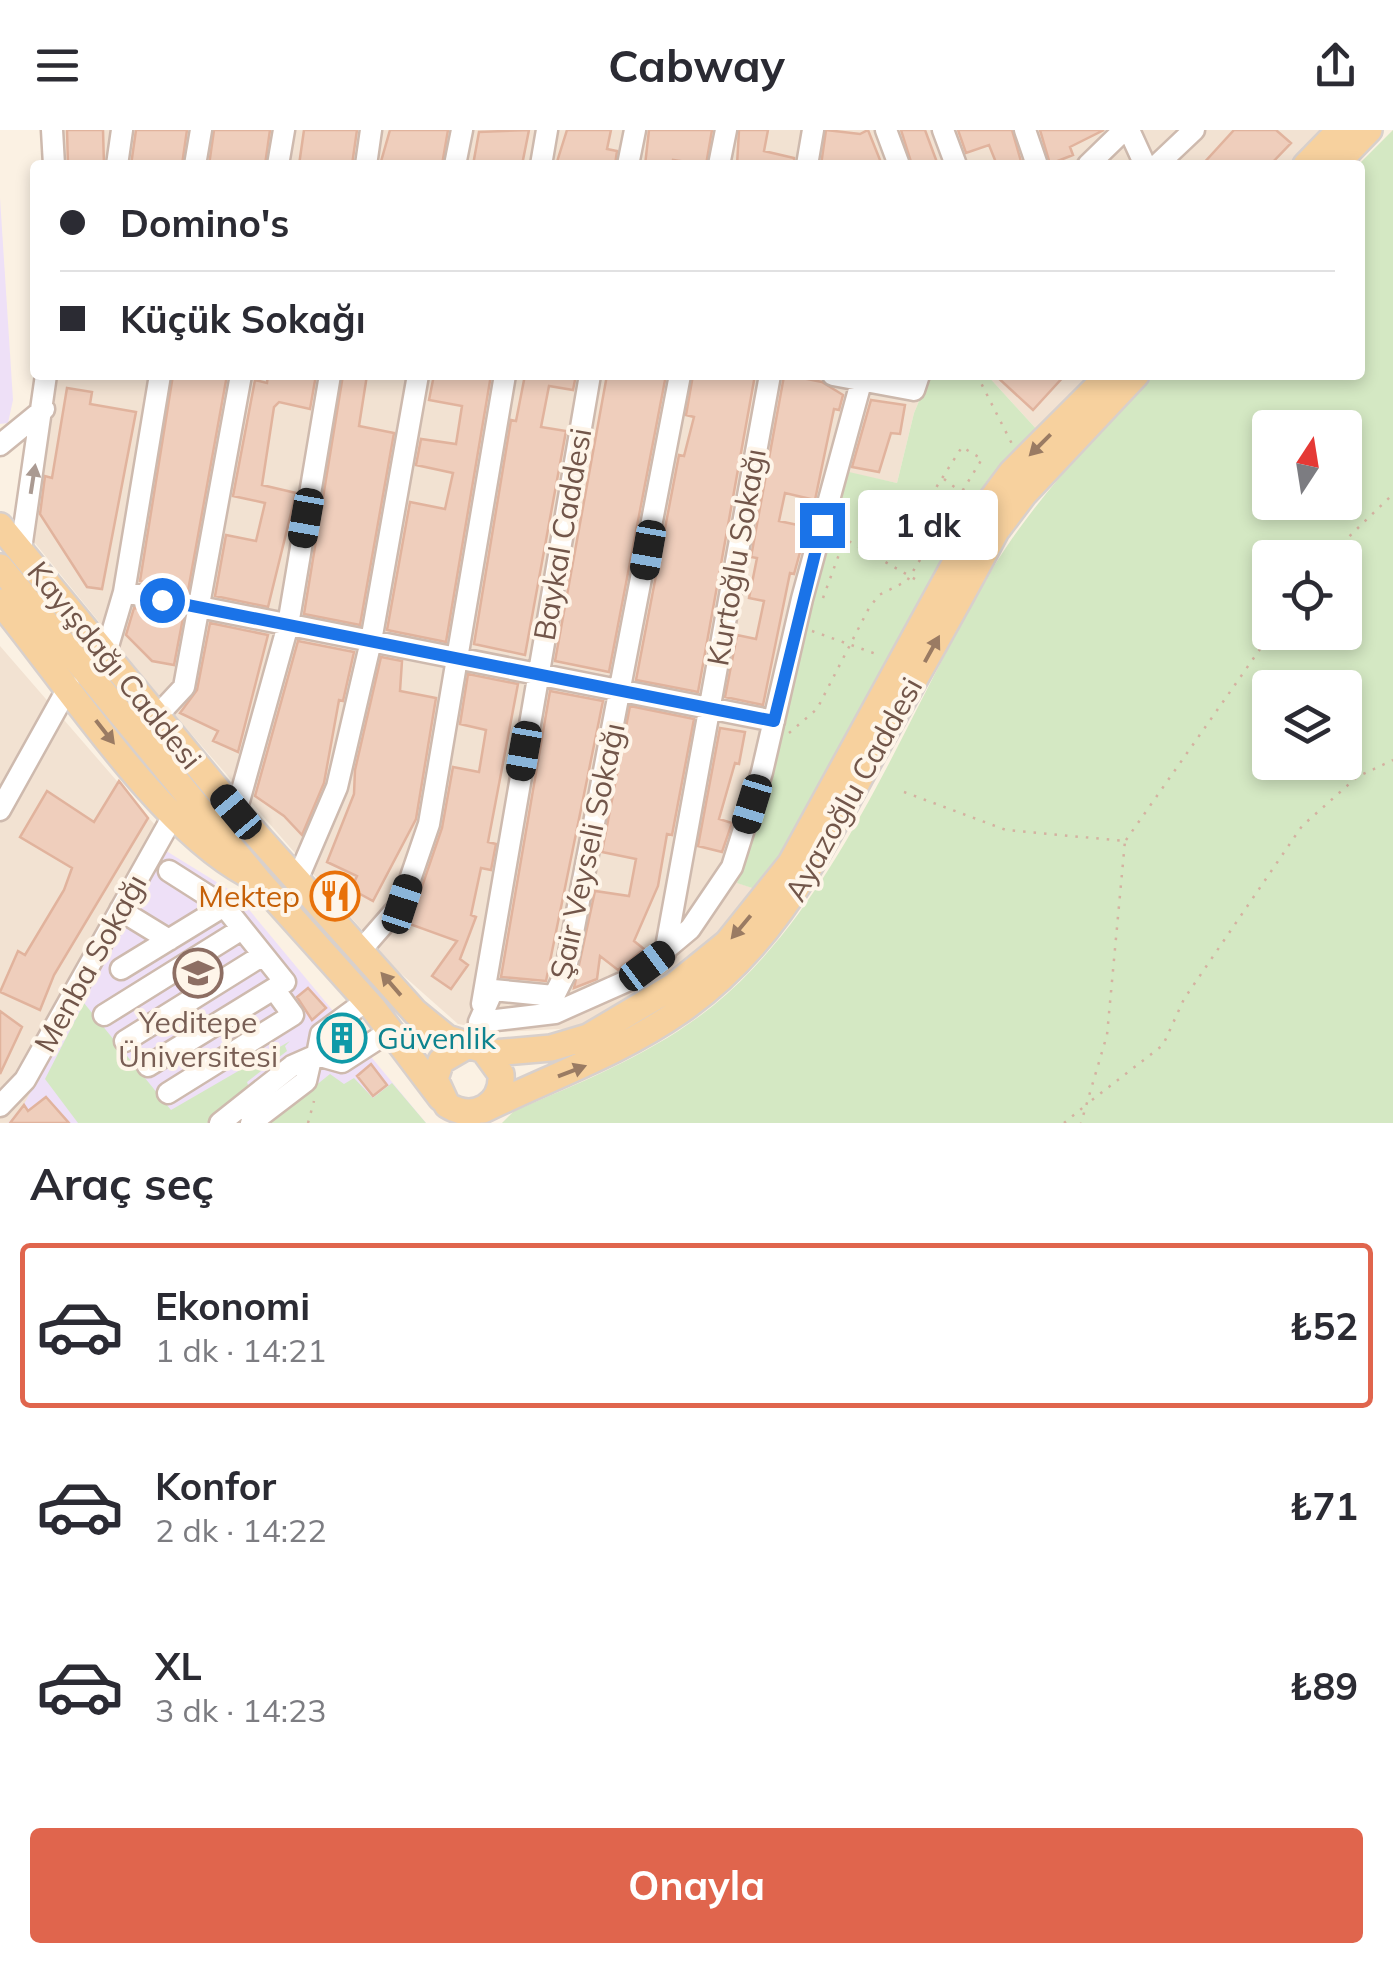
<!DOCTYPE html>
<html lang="tr">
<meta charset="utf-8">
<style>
body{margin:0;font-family:Mulish,sans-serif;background:#f7f7f7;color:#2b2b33;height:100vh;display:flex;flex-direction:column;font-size:38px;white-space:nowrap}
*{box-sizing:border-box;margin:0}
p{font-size:32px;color:#7c7c81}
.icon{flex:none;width:55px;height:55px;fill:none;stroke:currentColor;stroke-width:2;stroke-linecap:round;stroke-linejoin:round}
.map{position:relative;height:993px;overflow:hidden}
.panel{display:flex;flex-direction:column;background:#fff;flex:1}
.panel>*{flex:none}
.top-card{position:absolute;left:30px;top:30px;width:1335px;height:220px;border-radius:10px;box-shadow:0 5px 15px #0003;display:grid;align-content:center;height:220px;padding:0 30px;background:#fff}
.needle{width:65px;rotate:12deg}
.buttons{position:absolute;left:1252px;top:280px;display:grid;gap:20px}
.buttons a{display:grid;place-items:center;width:110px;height:110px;border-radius:10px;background:#fff;box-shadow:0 5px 15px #0003;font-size:50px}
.end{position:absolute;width:45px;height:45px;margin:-22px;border:12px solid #1a73e8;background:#fff;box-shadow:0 0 0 5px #fff}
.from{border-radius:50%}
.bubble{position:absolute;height:70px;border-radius:10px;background:#fff;box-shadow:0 5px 15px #0003;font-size:32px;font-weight:700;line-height:70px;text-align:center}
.car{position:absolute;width:30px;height:60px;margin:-30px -15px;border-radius:12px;box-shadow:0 0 8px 2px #0007;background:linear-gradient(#222 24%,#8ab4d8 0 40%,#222 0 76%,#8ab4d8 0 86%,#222 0)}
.top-card b{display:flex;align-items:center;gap:35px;height:95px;font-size:38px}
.top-card b+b{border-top:2px solid #e1e1e2}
.top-card i{width:25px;height:25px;background:#2b2b33}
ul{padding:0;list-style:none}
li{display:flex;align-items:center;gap:30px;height:165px;margin:0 20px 15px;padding:0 10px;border:5px solid transparent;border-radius:10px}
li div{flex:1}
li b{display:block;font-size:38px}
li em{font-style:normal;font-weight:700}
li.on{border-color:#e0654d}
li>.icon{width:90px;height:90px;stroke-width:1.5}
h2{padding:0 30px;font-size:45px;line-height:120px}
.primary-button{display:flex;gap:20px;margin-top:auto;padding:20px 30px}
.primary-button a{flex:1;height:115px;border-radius:10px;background:#e0654d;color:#fff;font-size:40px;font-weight:700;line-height:115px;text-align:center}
header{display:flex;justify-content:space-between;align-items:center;height:130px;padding:0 30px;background:#fff;font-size:45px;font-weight:700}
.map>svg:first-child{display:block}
</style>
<header><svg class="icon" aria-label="menu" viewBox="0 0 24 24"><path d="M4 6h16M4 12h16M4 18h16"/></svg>Cabway<svg class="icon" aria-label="share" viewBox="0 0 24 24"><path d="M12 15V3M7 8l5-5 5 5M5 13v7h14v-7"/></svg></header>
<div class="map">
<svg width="1393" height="993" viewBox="0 0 1393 993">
<rect width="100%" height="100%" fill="#fbf1e3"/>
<path fill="#f2e2d2" d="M57,0h1272l-33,35h-1237z
M47,245h883l-16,38 -17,70 -48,-10 -46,154 -28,134 -37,122 20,7 -41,46 -54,44 -86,48 -74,4 -45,-8 -61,-54 -224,-257 -143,-176z
M987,245h107l-55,57z
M0,516l168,194 -144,265 -16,18h-8z"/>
<path fill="#eee0f7" d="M0,68l13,202 -5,23 -8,1z
M163,719l73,45 190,229h-418l16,-19z"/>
<path fill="#d4e8c3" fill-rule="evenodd" d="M1393,0v993h-891l12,-12c68,-29 141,-58 200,-106 128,-105 195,-299 280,-439 44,-71 103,-131 161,-191h205l-2,-210zM1270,298h75v74h-75zM1270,428h75v74h-75zM1270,558h75v74h-75z
M930,245h57l52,57 -245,410 -36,48 -21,-7 38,-122 28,-133 46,-156 48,11 17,-70z
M84,873l87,107 119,-69 -5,5 2,5 -40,31 3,8 -43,33h-129l-33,-44z
M330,944l14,10 10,-6 19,20 19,-15 34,40h-157z"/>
<path fill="#efcebc" stroke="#e1b39d" stroke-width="2.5" d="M67,0h36l1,35h-36z
M136,0h51l-5,35h-51z
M214,0h56l-5,35h-56z
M304,0h53l-5,35h-53z
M390,0h58l-6,35h-62z
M529,0l-7,35h-49l6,-33z
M567,0h44l-4,19 10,2 -2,14h-59z
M649,0h63l-6,35 -33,-5 -1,5h-27z
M739,0h29l-4,21 30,7v7h-57z
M826,0l34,4 8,-4 14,35h-61z
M901,0h24l13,35h-26z
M958,0h54l10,35h-25l-8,-20 -23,8z
M1040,0h64l-34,17 3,8 -23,9z
M1234,0h42l15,13 -21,22h-68z
M173,245h54l-39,216 -48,-10z
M268,245h48l-6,34 -31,-7 -5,5 -12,78 34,8 -28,114 -53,-11 11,-61 30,6 9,-38 -32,-7 22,-116 12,3z
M343,245h24l-8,51 35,7 -34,192 -56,-11z
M434,245h57l-45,267 -59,-12 23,-128 35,7 8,-36 -37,-8 5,-26 35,5 6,-38 -33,-6z
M525,245h51l-3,15 -24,-4 -8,41 25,4 -41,224 -51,-11 37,-224 5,1z
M607,245h59l-57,297 -54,-11z
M693,245h62l-57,317 -62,-12 43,-225 5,1 10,-39 -8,-2z
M788,245l34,7 21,13 -4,15 -5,-1 -19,91 -30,-7 -6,28 28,6 -13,47 -4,-1 -27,132 -38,-8 12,-62 19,4 8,-38 -15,-3 8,-40 -6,-1 33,-181z
M995,245h70l-32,35z
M67,258l25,4 -2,12 46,8 -34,177 -15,-2 -47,-73 5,-38 7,2z
M871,270l34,5 -5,29 -9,-1 -12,39 -27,-5z
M134,478l49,10 -9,47 -22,-4 -26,-26z
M210,493l58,12 -30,117 -25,-11 5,-10 -38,-18 17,-23z
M298,511l56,11 -11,49 -4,-1 -15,83 -22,52 -18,-19 -29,-20z
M381,527l21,4 -2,30 36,7 -20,121 -43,82 -22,-12 6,-13 -30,-14 27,-68 1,-24z
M468,544l50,10 -30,158 8,2 -5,26 -10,-2 -10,47 5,2 -16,42 8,6 -17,24 -19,-13 25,-35 -53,-19 11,-15 27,-79 11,-61 26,5 7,-42 -26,-6z
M550,561l53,10 -57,280 -45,-4z
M630,576l64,13 -22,116 -5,-1 -9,52 -24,55 10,8 -26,21 -18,-14 -3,23 -23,9 21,-97 34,5 7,-37 -34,-7z
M720,598l25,4 -6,32 -4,-1 -16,56 13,4 -10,29 -24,-6z
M119,651l29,37 -94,157 -14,35 -40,-18 18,-41 7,4 39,-65 8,-22 -52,-31 27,-46 47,31z
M308,858l18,20 -14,12 -15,-23z
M0,881l22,16 -22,47z
M371,934l16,21 -14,11 -16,-20z
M46,967l23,26h-59l14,-18 4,6z"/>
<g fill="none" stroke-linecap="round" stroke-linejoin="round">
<g stroke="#cebaae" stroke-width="25">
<path id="minor" d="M52,0l2,35
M886,0l13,35
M943,0l13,35
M1025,0l12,35
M1129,0l16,35
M117,35l5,-35
M195,35l6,-35
M278,35l6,-35
M366,35l5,-35
M455,35l7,-35
M541,35l6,-35
M628,35l7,-35
M719,35l7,-35
M807,35l6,-35
M1088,35l36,-35
M1157,35l37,-35
M833,245l81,15 5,-15
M0,315l44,-36
M21,419l25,-174
M124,462l650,129
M106,523l18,-61 36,-217
M156,587l28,-30 57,-312
M0,680l69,-124
M236,682l52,-187 42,-250
M298,748l39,-91 34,-146 47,-266
M120,780l49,30
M361,820l41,-47 27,-79 76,-449
M665,823l105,-578
M121,839l103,-63
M482,874l108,-629
M104,885l138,-86
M479,892l76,-9 74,-33 61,-51 42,-62 30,-95 40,-173 61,-224
M479,892l14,-32 61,6 11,-22 115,-599
M125,911l138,-86
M317,925l25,7 48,-31
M148,936l137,-84 -61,-76 -55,-35
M168,963l125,-78 -19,-26
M0,976l25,-26 148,-264
M220,993l72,-57 25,-11 4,-21 45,-33
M251,993l55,-42 5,-22"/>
</g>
<g stroke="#d8d0cc" stroke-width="30">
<path id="major" d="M1306,35l34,-35
M1335,35l34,-35
M0,396l236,286 179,200 32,26 46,15 58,-5 37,-11 86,-51 53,-43 64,-80 195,-356 26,-35 97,-97
M0,437l258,313 115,128 68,90
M0,472c66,80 159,225 247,272
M465,917l-24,14 -6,18 12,26c27,17 56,0 54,-31l-16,-22
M483,980c67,-33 135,-56 197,-99 97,-67 139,-161 194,-259 41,-74 83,-147 122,-221l28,-37 112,-119"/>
</g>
<path stroke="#d4b1a0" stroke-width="2.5" stroke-dasharray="2.5 8" stroke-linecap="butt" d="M977,245l35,69
M944,349l17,13
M933,366l18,12
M840,406l80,46
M1327,428l66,-64
M823,468l22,-60
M812,501l67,24
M789,603l28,-24 52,-101 10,-13 28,-14 75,-122 -20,-12 -53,83 19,16
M904,662l102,38 119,11 -18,194 -26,88
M1126,710l146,-208
M1092,970l71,-55 21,-46 118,-173 55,-49 36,-17
M308,993l6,-22
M1064,993l22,-18"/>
<use href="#minor" stroke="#fff" stroke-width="20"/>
<use href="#major" stroke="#f7d19e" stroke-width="25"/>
</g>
<defs><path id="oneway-solid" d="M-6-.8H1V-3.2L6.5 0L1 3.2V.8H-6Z" transform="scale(2.5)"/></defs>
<g fill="#9a7b63">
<use href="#oneway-solid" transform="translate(1040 315) rotate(135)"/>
<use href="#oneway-solid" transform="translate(932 519) rotate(-61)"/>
<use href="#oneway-solid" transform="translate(105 602) rotate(52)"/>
<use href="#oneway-solid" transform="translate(741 797) rotate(130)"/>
<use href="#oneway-solid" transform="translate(391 854) rotate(-131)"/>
<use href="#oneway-solid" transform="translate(572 941) rotate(-21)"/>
</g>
<use fill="#aa9a92" href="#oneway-solid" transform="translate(33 349) rotate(-81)"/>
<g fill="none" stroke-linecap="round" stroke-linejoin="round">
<path stroke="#1a73e8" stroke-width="12" d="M162,470l612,121 48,-196"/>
</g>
<defs>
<g id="restaurant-ring" transform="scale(2.5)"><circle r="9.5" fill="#fef5e9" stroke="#e8710a" stroke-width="1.5"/><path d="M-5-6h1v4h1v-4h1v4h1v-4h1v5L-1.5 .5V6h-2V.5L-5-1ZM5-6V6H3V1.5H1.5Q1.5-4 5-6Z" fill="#e8710a"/></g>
<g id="university-ring" transform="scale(2.5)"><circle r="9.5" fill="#fef5e9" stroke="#8d6e63" stroke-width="1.5"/><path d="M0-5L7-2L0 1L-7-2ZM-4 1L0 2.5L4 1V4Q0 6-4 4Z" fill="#8d6e63"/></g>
<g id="building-ring" transform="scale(2.5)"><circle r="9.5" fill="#fef5e9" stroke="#0f9aa8" stroke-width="1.5"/><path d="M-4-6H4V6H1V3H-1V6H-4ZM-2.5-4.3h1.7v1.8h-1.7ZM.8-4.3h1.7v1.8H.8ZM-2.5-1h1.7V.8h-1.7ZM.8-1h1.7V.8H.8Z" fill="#0f9aa8"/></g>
</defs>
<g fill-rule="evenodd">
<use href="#restaurant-ring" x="335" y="766"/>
<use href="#university-ring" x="198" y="843"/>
<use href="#building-ring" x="342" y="908"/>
</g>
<g text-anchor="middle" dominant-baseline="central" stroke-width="8" stroke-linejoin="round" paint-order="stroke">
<g font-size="30" fill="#72564a" stroke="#fef5e9">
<text transform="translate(562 404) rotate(-80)">Baykal Caddesi</text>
<text transform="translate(736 427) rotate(-80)">Kurtoğlu Sokağı</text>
<text transform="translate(115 535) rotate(51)">Kayışdağı Caddesi</text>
<text transform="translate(853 659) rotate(-61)">Ayazoğlu Caddesi</text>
<text transform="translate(587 721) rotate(-78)">Şair Veyseli Sokağı</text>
<text transform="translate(90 833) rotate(-61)">Menba Sokağı</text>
</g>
<g font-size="30" fill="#c56008" stroke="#fef5e9" text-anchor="end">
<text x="300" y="766">Mektep</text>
</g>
<g font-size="30" fill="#785e54" stroke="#fef5e9">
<text x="198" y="892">Yeditepe<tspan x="198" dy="34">Üniversitesi</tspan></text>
</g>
<g font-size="30" fill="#0d838f" stroke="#fef5e9" text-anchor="start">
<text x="377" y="908">Güvenlik</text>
</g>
</g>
</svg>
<div class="buttons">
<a><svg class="needle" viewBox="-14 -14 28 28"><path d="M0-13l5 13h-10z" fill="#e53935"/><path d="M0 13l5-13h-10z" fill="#7c7c81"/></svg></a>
<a><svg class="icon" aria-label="locate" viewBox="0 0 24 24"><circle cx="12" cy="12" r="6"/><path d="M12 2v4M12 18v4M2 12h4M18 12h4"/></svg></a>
<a><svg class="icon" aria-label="layers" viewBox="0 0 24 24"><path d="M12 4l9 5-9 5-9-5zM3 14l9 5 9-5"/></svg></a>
</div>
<i class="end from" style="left:162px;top:470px"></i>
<i class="end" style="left:822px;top:395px"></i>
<div class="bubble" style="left:858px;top:360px;width:140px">1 dk</div>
<i class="car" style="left:306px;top:388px;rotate:190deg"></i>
<i class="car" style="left:648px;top:420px;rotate:190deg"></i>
<i class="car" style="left:524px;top:621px;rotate:190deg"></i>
<i class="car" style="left:752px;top:674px;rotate:197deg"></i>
<i class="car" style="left:236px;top:682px;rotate:320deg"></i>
<i class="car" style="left:402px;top:774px;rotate:18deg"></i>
<i class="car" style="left:647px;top:836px;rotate:53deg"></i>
<div class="top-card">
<b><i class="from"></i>Domino's</b>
<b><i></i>Küçük Sokağı</b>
</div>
</div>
<section class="panel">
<h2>Araç seç</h2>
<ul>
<li class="on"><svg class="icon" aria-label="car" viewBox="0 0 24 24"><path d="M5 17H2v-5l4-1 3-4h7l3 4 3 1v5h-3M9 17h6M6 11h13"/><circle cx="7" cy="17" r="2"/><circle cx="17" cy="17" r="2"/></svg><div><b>Ekonomi</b><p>1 dk · 14:21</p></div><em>₺52</em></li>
<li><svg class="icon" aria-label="car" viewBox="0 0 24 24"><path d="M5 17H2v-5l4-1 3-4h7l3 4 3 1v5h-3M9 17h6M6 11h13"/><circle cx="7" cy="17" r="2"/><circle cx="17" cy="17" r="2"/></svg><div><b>Konfor</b><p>2 dk · 14:22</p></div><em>₺71</em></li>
<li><svg class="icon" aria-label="car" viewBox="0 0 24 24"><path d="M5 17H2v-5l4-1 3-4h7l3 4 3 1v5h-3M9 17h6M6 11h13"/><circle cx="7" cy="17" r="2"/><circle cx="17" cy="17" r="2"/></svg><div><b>XL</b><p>3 dk · 14:23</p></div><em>₺89</em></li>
</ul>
<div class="primary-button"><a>Onayla</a></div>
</section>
